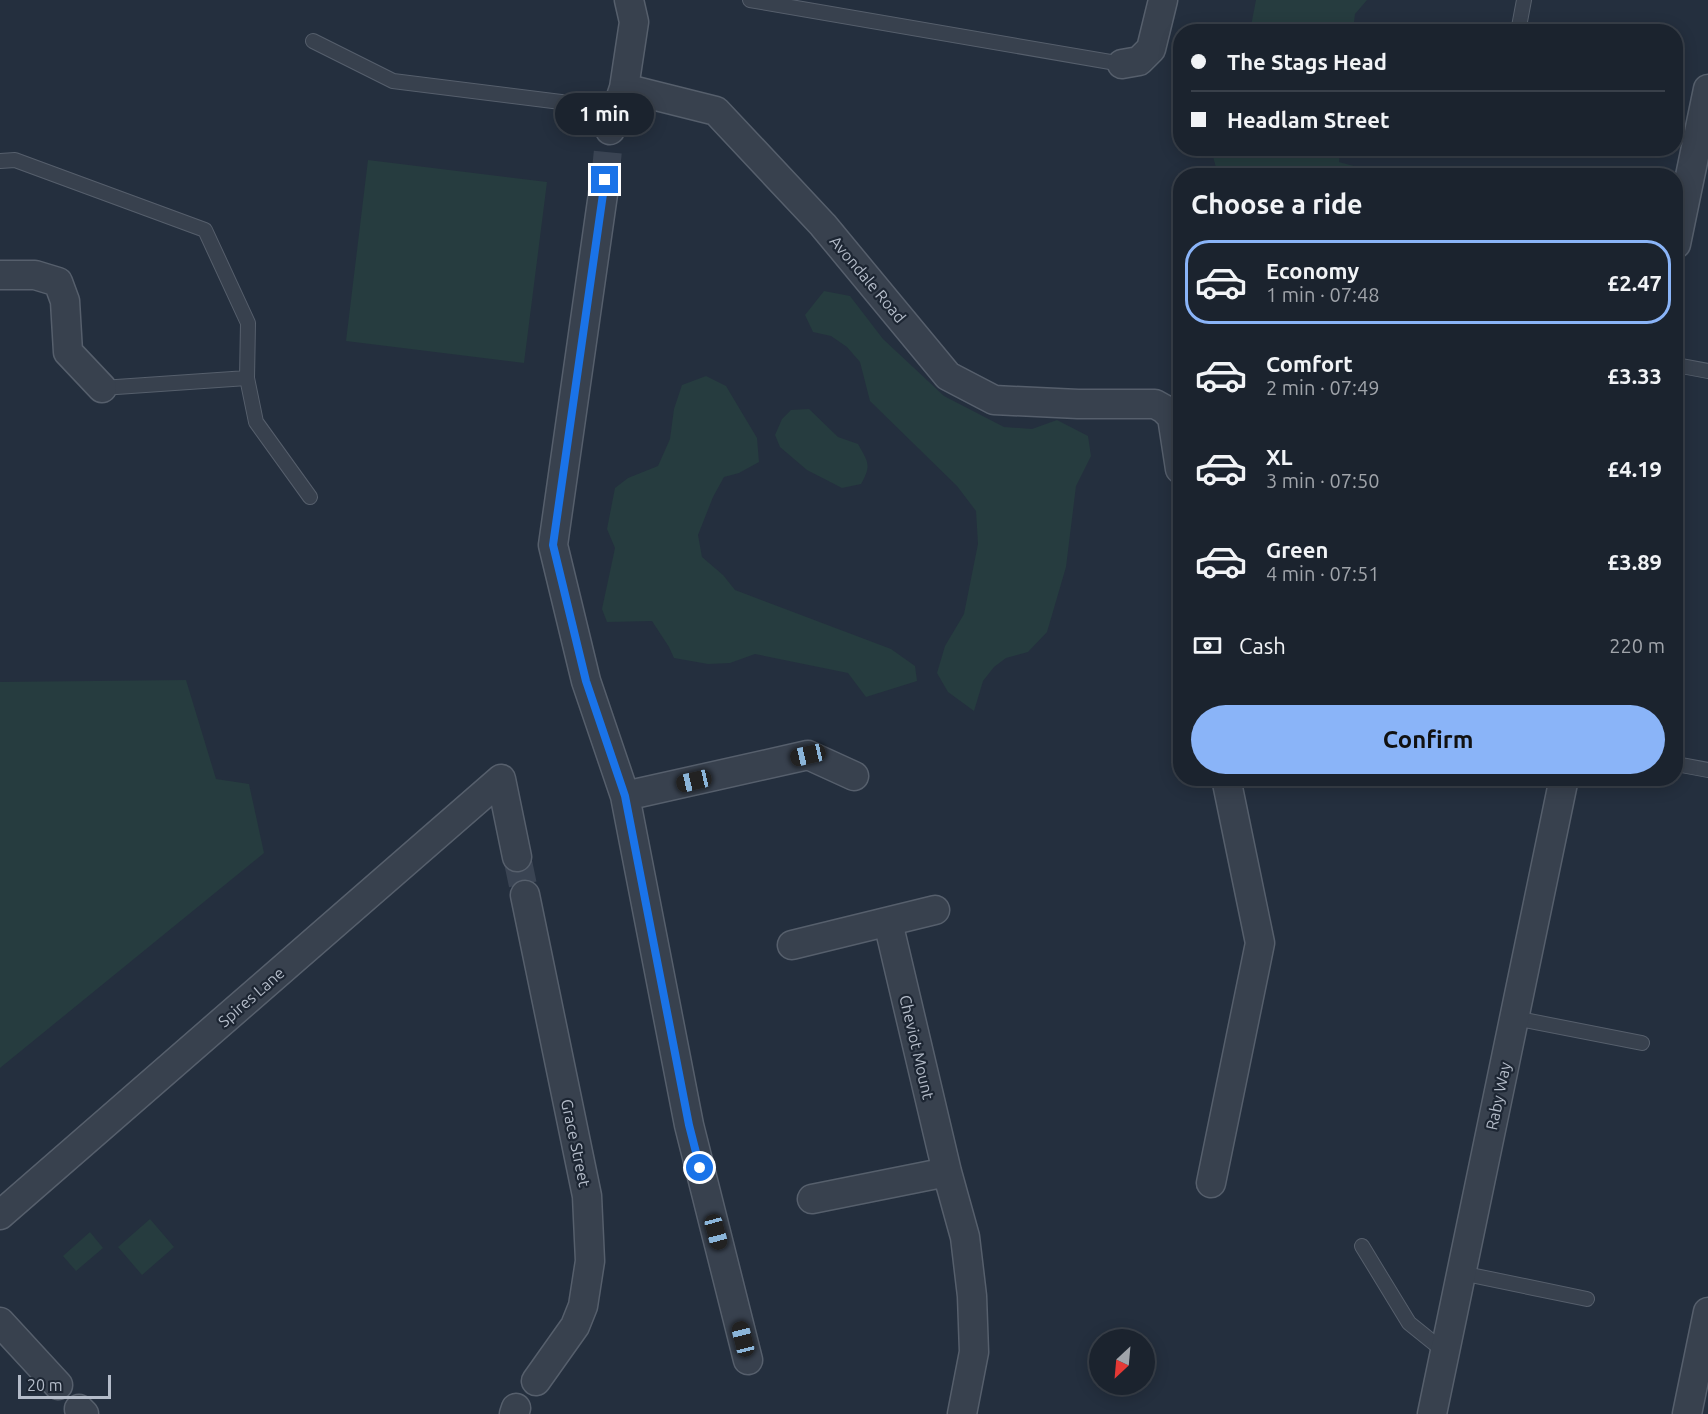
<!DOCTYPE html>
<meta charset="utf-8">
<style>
body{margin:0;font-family:Ubuntu,sans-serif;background:#242b36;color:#f1f3f6;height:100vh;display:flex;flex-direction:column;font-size:22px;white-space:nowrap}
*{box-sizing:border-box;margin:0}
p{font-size:20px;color:#a0a4aa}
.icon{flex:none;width:33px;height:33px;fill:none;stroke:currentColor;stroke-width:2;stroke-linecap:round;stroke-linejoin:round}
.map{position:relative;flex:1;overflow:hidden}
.panel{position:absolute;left:1173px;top:168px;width:510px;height:618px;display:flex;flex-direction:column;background:#1b232e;border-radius:24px;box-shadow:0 3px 15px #0003,0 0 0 2px #39404a}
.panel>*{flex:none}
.guide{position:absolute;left:1173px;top:24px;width:510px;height:132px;border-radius:24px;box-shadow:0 3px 15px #0003,0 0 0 2px #39404a;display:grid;align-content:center;height:132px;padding:0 18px;background:#1b232e}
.needle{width:39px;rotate:206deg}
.tools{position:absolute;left:1089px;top:1329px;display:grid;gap:12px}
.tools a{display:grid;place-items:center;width:66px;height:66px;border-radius:50%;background:#1b232e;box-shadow:0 3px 15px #0003,0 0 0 2px #39404a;font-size:30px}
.scale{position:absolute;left:18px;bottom:15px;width:93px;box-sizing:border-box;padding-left:6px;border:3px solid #b4bcc9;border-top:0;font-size:16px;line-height:21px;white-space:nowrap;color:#b4bcc9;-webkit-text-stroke:4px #1d2633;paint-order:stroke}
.end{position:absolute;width:27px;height:27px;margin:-14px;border:8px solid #1a73e8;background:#fff;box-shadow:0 0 0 3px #fff}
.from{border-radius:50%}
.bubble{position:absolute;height:42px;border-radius:21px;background:#1b232e;box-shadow:0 3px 15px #0003,0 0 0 2px #39404a;font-size:20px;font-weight:700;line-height:42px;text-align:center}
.car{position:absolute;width:18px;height:36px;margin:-18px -9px;border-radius:8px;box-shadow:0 0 4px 2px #0007;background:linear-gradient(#222 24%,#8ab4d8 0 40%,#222 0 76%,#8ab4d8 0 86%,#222 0)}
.guide b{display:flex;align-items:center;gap:21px;height:57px;font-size:22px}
.guide b+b{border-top:2px solid #39404a}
.guide i{width:15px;height:15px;background:#f1f3f6}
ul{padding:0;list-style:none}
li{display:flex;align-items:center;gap:18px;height:84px;margin:0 12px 9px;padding:0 6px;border:3px solid transparent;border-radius:24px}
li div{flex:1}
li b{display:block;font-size:22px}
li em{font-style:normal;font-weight:700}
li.active{border-color:#8ab4f8}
li>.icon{width:54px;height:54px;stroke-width:1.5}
h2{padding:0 18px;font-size:27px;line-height:72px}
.pay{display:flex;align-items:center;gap:15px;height:66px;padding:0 18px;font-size:22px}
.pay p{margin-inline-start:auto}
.primary-button{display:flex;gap:12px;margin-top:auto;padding:12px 18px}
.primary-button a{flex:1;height:69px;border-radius:36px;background:#8ab4f8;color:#111;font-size:24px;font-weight:700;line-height:69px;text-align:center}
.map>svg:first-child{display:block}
</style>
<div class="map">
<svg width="1708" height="1414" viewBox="0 0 1708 1414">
<rect width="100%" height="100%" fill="#242f3e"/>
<path fill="#263c3f" d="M1256,0h111l-12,14 -2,17h-103z
M1211,149h129l-1,13 48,13h-169z
M368,160l179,22 -23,181 -178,-22z
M824,291l26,5 33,43 61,57 60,31 28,2 25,-9 31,16 3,20 -15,30 -10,81 -19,65 -19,20 -22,6 -12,9 -11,14 -9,30 -26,-19 -11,-19 8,-27 19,-32 14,-70 -2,-33 -19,-25 -87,-85 -10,-39 -13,-15 -16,-11 -18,-4 -8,-17z
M706,376l20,10 31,52 2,24 -20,11 -15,4 -11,20 -15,38 4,22 21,18 12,15 156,59 24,17 2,15 -51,16 -18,-24 -93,-19 -25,9 -22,1 -34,-6 -5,-11 -17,-26 -45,1 -5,-13 13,-61 -8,-19 8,-41 13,-10 30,-12 12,-27 4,-30 8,-24z
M809,409l29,28 20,7c10,18 14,21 3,40l-19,4 -35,-18 -27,-23 -5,-12 7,-16 9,-9z
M186,680l30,99 33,5 15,69 -264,215v-386z
M150,1219l24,28 -32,28 -24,-28z
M90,1232l13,16 -27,23 -13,-15z"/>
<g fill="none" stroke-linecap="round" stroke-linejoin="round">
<path stroke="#3a4453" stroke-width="28" stroke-dasharray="28 14" stroke-linecap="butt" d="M605,180l5,-50
M517,857l8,38"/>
<g stroke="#565f6c" stroke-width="16">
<path id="service" d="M750,0l372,64
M1518,32l6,-32
M313,41l80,40 224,28
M0,161l15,-1 190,70 43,93 -1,55 -145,10
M1676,365l32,6
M247,378l9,44 54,75
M1676,764l32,6
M1514,1018l128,25
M1362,1246l47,77 36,29
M1461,1273l126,26"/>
</g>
<g stroke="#565f6c" stroke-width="31">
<path id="minor" d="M1122,64l17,-3 12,-12 12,-49
M624,88l92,23 107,114 125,151 46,24 84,4h77l9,5 8,8 8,52
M610,130l14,-42 10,-66 -5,-22
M605,180l-52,365 33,136 39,115 64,329 59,235
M1676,244l32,-155
M0,275h35l23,7 7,19 3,51 34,36
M625,796l183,-41 46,21
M525,895l62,301 3,65 -7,45 -8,20 -39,55
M888,922l59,250 18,65 7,59 2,56 -12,62
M792,945l143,-35
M1211,1183l49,-240 -34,-165
M812,1199l135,-27
M0,1215l501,-436 16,78
M0,1322l58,63
M79,1409l5,5
M514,1414l2,-6
M1432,1414l132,-636
M1687,1414l21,-102"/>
</g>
<use href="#service" stroke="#38414e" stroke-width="14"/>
<use href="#minor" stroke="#38414e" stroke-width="28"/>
</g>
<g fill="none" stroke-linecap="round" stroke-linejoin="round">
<path stroke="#1a73e8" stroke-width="8" d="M605,180l-52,365 33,136 39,115 64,329 11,43"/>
</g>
<g text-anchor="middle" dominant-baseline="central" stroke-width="4.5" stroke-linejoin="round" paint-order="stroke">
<g font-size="16" fill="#b4bcc9" stroke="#1d2633">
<text transform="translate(868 279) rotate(50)">Avondale Road</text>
<text transform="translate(251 997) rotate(-41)">Spires Lane</text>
<text transform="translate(917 1047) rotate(77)">Cheviot Mount</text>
<text transform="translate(1498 1096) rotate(-78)">Raby Way</text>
<text transform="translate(576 1143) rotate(78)">Grace Street</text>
</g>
</g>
</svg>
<div class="tools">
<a><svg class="needle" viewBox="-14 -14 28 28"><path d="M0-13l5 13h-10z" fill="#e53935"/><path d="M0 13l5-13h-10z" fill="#a0a4aa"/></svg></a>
</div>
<div class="scale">20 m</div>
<i class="end from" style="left:700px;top:1168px"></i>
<i class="end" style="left:605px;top:180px"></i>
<div class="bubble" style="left:555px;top:93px;width:99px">1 min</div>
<i class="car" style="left:808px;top:755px;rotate:257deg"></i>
<i class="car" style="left:694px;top:781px;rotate:257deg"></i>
<i class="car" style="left:716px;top:1232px;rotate:165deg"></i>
<i class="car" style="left:743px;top:1339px;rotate:346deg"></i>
<div class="guide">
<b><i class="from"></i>The Stags Head</b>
<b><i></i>Headlam Street</b>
</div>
<section class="panel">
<h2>Choose a ride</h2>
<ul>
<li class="active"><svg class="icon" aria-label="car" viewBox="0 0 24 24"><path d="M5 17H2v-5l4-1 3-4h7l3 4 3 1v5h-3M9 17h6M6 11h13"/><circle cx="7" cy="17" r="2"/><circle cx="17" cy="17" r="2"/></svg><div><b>Economy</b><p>1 min · 07:48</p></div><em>£2.47</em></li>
<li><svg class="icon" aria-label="car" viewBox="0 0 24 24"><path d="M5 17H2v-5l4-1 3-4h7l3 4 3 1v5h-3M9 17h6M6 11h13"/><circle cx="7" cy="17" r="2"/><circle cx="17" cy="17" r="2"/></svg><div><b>Comfort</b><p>2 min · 07:49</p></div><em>£3.33</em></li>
<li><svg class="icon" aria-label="car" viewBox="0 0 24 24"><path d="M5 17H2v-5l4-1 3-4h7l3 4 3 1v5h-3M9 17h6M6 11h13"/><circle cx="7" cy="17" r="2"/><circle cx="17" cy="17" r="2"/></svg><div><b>XL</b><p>3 min · 07:50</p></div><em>£4.19</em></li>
<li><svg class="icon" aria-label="car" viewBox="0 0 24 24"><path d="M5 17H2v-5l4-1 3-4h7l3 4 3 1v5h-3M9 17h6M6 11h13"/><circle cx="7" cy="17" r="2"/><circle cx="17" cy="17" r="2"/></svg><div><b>Green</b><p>4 min · 07:51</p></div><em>£3.89</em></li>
</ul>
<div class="pay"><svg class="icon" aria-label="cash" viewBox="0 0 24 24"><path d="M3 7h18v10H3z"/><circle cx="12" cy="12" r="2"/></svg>Cash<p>220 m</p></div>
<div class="primary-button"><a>Confirm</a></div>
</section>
</div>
